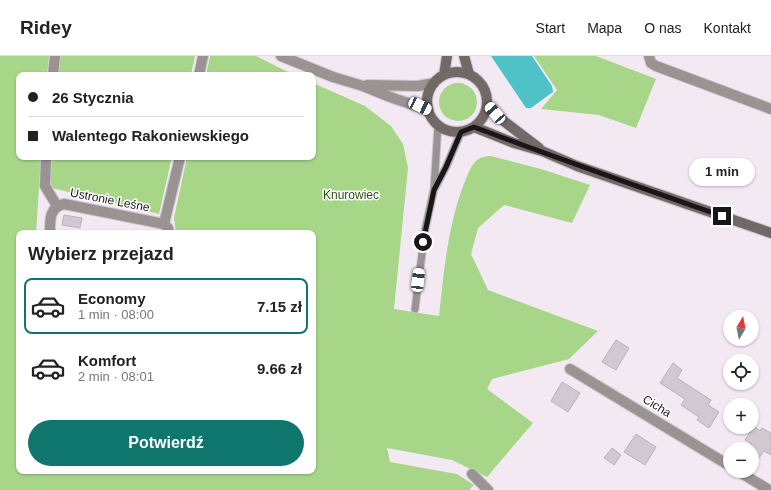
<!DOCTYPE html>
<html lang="pl">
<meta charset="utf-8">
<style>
body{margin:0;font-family:Helvetica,sans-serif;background:#f6f6f6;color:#222;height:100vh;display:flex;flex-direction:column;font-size:15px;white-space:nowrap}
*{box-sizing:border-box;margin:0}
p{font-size:13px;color:#767676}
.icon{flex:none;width:22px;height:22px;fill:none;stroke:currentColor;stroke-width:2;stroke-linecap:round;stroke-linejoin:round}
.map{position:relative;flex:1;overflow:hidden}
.sheet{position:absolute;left:16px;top:174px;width:300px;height:244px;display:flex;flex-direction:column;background:#fff;border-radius:8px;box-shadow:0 1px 3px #0004}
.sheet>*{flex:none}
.banner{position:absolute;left:16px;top:16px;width:300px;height:88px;border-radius:8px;box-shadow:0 1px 3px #0004;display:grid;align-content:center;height:88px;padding:0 12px;background:#fff}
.needle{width:26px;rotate:10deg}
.buttons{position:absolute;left:723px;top:254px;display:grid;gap:8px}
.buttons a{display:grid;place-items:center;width:36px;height:36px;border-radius:50%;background:#fff;box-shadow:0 1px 3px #0004;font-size:20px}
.end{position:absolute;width:18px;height:18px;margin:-9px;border:5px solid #191619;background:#fff;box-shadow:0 0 0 2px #fff}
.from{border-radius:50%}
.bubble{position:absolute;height:28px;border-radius:14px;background:#fff;box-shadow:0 1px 3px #0004;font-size:13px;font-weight:700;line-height:28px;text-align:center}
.car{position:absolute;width:12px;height:24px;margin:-12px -6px;border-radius:5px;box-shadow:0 0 3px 1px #0007;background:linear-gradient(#fff 24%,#345 0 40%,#fff 0 76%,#345 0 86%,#fff 0)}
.banner b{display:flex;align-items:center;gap:14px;height:38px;font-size:15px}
.banner b+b{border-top:1px solid #e0e0e0}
.banner i{width:10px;height:10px;background:#222}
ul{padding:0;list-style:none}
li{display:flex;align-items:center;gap:12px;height:56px;margin:0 8px 6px;padding:0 4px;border:2px solid transparent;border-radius:8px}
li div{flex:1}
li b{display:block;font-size:15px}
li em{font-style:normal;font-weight:700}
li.selected{border-color:#0f766e}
li>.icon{width:36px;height:36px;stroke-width:1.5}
h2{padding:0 12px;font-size:18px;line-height:48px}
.button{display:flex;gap:8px;margin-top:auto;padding:8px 12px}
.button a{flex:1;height:46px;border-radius:24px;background:#0f766e;color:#fff;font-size:16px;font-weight:700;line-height:46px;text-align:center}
header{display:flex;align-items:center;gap:24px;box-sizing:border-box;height:56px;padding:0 20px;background:#fff;border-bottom:1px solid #e0e0e0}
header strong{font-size:19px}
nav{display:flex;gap:22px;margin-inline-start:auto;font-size:14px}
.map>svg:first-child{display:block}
</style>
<header>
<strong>Ridey</strong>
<nav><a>Start</a><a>Mapa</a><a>O nas</a><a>Kontakt</a></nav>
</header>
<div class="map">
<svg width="771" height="434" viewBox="0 0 771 434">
<rect width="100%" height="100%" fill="#f3e9f3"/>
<path fill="#a7d689" d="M0,0h49l-2,19h-28v82h22l-5,76h-17v238h294v-238h-137l-2,-15 13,-61h126v-74l52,23 26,20 12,18 5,24 -14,141 45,7c5,-46 9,-92 26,-135 3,-7 6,-16 12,-21 4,-3 9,-4 14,-4l50,13 49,16 -18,38 -68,-18 -26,23 -7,26 17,36 110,41 -29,28 -77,20 -5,10 46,34 -46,54 -35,-17 -65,-12 3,14 67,12 17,11 -5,5h-469z
M60,0h135l-4,19h-133z
M210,0h46l38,19h-88z
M534,0h62l60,23 -20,49 -37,-13 -58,-6 16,-19z
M439 46a19 19 0 1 1 38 0a19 19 0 1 1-38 0Z
M51,101h121l-13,57 -111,-27z"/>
<path fill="#4ec2c7" d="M491,0h41l20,30 1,6 -22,16h-5z"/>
<path fill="#d1c8d1" stroke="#bab1ba" d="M64,159l18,3 -2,10 -18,-3z
M616,284l13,8 -13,22 -14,-8z
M673,307l9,7 -5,8 34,22 -3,5 11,7 -10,16 -12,-8 2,-3 -18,-12 4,-6 -25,-16z
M562,326l18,11 -12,19 -17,-11z
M754,370l6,5 2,-3 9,5v22l-7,-4 -5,7 -7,-5v-4h-4l4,-5 -7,-4z
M636,378l20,13 -11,18 -21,-13z
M612,392l9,7 -7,10 -10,-7z"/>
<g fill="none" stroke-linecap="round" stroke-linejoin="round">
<g stroke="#d0c7d0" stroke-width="9">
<path id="lane" d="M435,132l11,-21 15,-35
M415,253l10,-79 9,-41 4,-64"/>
</g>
<g stroke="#d0c7d0" stroke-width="12">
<path id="street" d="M281,0l52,21 30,9 27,11 38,13
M649,0l2,7 5,3 115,43
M53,19l2,-19
M199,19l4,-19
M367,29l51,1 16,-3
M46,101l-1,29 12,20
M164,168l16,-67
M50,177c0,-12 -1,-26 14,-29l100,20 4,4 1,5
M570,313l160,97
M738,415l31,19
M472,418l16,16"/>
</g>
<g stroke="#d0c7d0" stroke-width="12">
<path id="secondary" d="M464,0l5,18
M427 46a30 30 0 1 1 60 0a30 30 0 1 1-60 0Z
M444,19l3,-19
M488,49l13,14 38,29
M474,71l40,16 28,8 35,15 194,67"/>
</g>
<use href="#lane" stroke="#999391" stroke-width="7"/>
<use href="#street" stroke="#999391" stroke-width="10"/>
<use href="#secondary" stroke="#716965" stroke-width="10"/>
</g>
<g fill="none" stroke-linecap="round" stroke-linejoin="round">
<path stroke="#191619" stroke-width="5" d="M423,186l11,-52 12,-23 15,-35 13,-5c83,31 165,60 248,89"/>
</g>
<g text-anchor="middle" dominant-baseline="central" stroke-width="3" stroke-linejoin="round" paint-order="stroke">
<g font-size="12" fill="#2f5013" stroke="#fff">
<text x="351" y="139">Knurowiec</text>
</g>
<g font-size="12" fill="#191619" stroke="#fff">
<text transform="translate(110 144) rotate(11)">Ustronie Leśne</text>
<text transform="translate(657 350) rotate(31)">Cicha</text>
</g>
</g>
</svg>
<div class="buttons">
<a><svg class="needle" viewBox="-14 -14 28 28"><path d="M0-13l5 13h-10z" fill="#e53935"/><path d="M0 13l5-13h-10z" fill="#767676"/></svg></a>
<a><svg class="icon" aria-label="locate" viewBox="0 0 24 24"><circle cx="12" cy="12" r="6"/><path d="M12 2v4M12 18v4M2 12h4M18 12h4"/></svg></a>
<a>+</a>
<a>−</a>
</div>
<i class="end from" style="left:423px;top:186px"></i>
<i class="end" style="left:722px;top:160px"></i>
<div class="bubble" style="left:689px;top:102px;width:66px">1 min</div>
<i class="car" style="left:420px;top:50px;rotate:115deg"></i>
<i class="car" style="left:495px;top:57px;rotate:319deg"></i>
<i class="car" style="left:418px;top:224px;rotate:6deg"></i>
<div class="banner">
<b><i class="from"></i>26 Stycznia</b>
<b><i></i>Walentego Rakoniewskiego</b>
</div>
<section class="sheet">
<h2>Wybierz przejazd</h2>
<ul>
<li class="selected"><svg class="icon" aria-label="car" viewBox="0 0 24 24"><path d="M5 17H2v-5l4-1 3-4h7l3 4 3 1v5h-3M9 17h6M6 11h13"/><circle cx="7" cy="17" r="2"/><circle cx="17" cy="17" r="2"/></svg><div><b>Economy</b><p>1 min · 08:00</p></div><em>7.15 zł</em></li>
<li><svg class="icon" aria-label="car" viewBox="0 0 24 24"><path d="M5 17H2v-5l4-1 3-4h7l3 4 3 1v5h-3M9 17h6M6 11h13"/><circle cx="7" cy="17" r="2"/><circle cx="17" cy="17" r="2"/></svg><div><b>Komfort</b><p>2 min · 08:01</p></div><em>9.66 zł</em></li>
</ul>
<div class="button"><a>Potwierdź</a></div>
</section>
</div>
